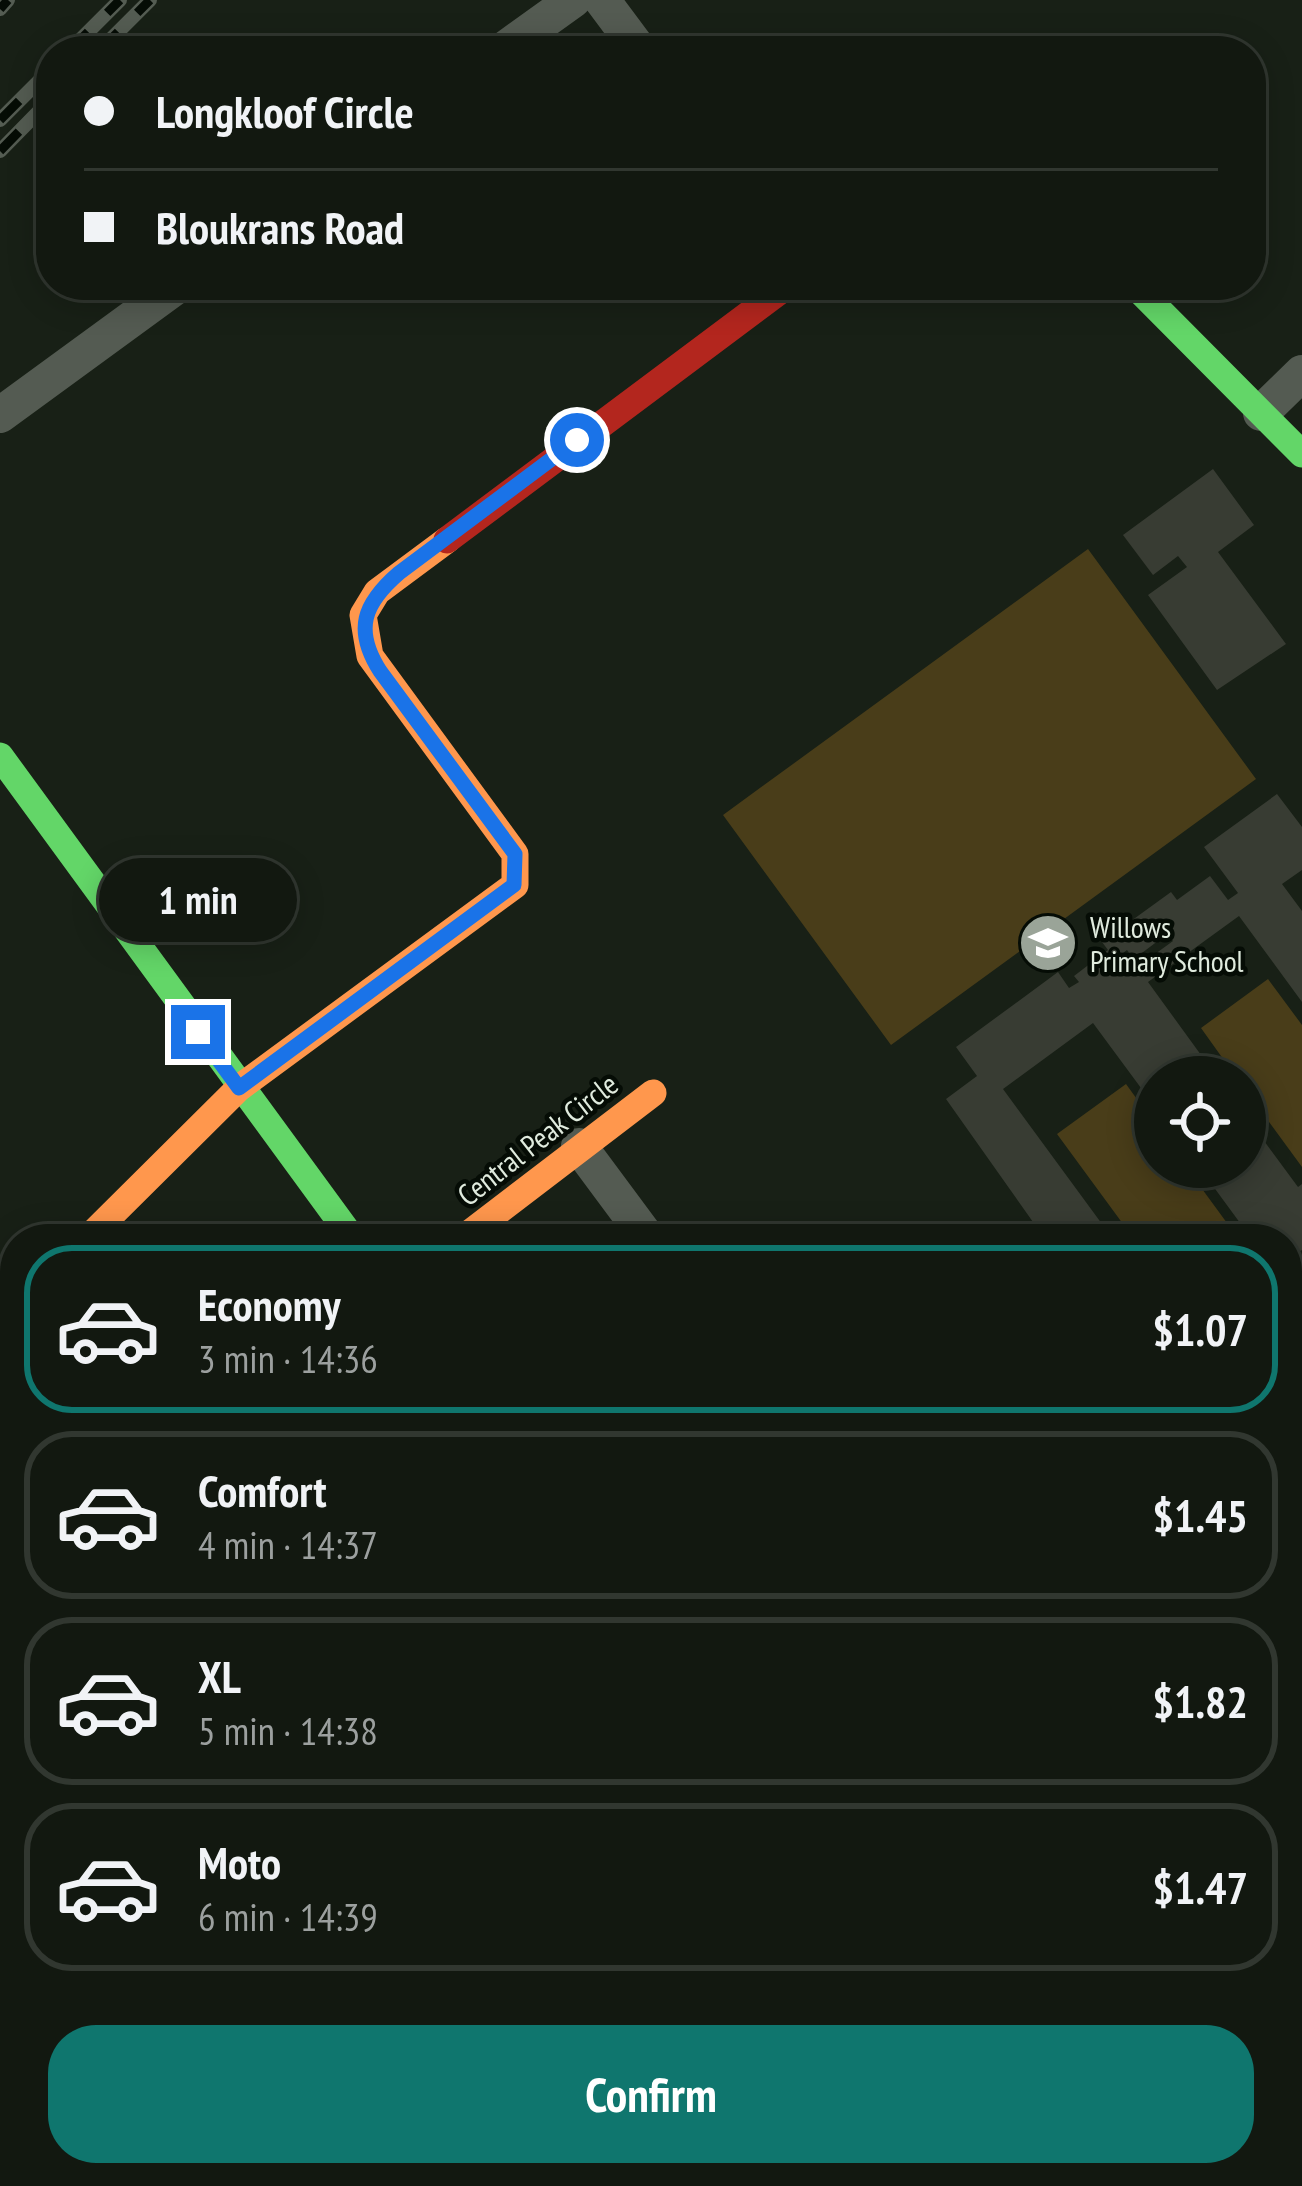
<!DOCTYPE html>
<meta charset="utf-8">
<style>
body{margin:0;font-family:"PT Sans Narrow",sans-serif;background:#1f251e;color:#f1f3f6;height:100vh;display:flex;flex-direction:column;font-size:45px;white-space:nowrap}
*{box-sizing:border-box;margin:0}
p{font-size:39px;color:#9ca09f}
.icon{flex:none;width:66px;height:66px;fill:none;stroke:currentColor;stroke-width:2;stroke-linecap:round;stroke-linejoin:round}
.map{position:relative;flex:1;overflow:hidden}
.details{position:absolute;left:0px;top:1224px;width:1302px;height:963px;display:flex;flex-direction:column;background:#121810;border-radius:48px 48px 0 0;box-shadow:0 6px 30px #0003,0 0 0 3px #313730}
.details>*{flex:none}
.hud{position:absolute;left:36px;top:36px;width:1230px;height:264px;border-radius:48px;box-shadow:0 6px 30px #0003,0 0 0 3px #313730;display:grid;align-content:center;height:264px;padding:0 48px;background:#121810}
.fabs{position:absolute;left:1134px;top:1056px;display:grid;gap:24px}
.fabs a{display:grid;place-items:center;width:132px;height:132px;border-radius:50%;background:#121810;box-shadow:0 6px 30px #0003,0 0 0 3px #313730;font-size:60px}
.end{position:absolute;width:54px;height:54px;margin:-27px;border:15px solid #1a73e8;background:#fff;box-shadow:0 0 0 6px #fff}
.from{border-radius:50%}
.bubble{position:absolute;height:84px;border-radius:42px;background:#121810;box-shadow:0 6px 30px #0003,0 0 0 3px #313730;font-size:39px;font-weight:700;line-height:84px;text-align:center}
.hud b{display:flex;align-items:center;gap:42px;height:114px;font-size:45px}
.hud b+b{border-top:3px solid #313730}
.hud i{width:30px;height:30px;background:#f1f3f6}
ul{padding:21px 0 0;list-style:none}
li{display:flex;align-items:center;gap:36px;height:168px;margin:0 24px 18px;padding:0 24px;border:6px solid #313730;border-radius:48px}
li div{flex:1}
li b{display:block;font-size:45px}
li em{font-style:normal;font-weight:700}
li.current{border-color:#0f766e}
li>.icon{width:108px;height:108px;stroke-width:1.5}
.cta{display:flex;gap:24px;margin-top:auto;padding:24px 48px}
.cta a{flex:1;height:138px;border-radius:48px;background:#0f766e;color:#fff;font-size:48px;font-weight:700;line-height:138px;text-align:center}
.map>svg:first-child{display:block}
</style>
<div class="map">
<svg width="1302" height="2186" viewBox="0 0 1302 2186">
<rect width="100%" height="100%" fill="#182016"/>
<path fill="#493d19" d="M1088,549l168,230 -365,266 -168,-230z
M1268,979l34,46v142l-57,-78v-12h-9l-35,-49z
M1126,1084l29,40v43h31l41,56 -22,16h-71l-77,-105z"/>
<path fill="#383c33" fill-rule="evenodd" d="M1213,469l41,56 -36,27 68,92 -69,46 -69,-95 39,-28 -9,-11 -25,19 -30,-40z
M1277,794l25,33v43l-20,14 20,27v91l-63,-86 -91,66 69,95h-62v30l-62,-84 -90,66 110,150h-68l-99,-140 31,-23 -21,-29 102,-75 11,16 10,-6 -5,-6 34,-26 -6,-8 69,-50 6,8 33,-24 18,24 10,-7 -34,-46zM1167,934l6,7 -47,34 -11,-16 12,-9 7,9z
M1245,1115l53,72 4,-3v66l-15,10v-21h-68l24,-12 -44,-60h46z"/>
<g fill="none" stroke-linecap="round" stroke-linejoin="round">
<path stroke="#545b52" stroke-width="36" d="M602,0l38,51
M502,51l71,-51
M1261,413l41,-40
M0,415l178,-130
M579,1146l69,93
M0,1327l15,-15
M1287,1336l15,-11
M0,1588l15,15
M1287,1625l15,20
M1287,1773l15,-11
M0,2117l15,21
M40,2172l10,14
M1128,2172l10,14
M724,2186l19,-14"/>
<path stroke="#63d668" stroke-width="27" d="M1134,285l168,169
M0,756l353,483"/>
<path stroke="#ff974d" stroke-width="27" d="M87,1239l152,-151 276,-203v-31l-145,-198 -7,-41 14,-23 70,-52
M462,1239l191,-146"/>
<path stroke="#b3261e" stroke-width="27" d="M447,540l341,-255"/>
<g stroke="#545c52" stroke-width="14">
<path id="rail" d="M0,9l8,-9
M69,51l51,-51
M99,51l51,-51
M0,120l51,-51
M0,151l51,-52"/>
</g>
<use href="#rail" stroke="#050c05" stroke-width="9" stroke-dasharray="27" stroke-linecap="butt"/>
</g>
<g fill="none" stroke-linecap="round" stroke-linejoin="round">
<path stroke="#1a73e8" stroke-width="15" d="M198,1032l41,56 275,-203 1,-31 -135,-183c-26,-41 -17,-67 19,-98l178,-133"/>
</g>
<defs>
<g id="school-disc" transform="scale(3)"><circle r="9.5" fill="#9aa498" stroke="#050c05"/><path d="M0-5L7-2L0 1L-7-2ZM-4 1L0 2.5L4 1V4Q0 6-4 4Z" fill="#fff"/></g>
</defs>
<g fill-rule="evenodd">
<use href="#school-disc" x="1048" y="943"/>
</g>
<g text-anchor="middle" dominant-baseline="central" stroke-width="9" stroke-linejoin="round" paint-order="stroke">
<g font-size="30" fill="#e0ebde" stroke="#050c05" text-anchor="start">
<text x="1090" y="926">Willows<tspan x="1090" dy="34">Primary School</tspan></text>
</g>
<g font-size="30" fill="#e0ebde" stroke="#050c05">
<text transform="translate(537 1139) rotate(-38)">Central Peak Circle</text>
</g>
</g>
</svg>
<div class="fabs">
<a><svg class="icon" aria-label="locate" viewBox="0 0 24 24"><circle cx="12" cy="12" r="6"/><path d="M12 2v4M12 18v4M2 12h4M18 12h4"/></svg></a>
</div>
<i class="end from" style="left:577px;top:440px"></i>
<i class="end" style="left:198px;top:1032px"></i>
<div class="bubble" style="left:99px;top:858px;width:198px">1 min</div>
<div class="hud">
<b><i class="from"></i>Longkloof Circle</b>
<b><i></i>Bloukrans Road</b>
</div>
<section class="details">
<ul>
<li class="current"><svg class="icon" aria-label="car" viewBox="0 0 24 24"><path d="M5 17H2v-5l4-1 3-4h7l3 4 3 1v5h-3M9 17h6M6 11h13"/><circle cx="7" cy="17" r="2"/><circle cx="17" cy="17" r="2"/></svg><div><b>Economy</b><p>3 min · 14:36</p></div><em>$1.07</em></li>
<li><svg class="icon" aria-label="car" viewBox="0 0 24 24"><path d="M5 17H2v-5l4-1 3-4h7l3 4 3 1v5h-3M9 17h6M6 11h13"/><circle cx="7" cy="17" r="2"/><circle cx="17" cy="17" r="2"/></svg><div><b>Comfort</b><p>4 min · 14:37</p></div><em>$1.45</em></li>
<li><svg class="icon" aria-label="car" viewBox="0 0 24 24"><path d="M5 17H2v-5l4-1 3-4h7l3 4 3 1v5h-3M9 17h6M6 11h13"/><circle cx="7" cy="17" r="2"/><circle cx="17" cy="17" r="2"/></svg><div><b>XL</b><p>5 min · 14:38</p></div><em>$1.82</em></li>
<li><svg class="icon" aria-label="car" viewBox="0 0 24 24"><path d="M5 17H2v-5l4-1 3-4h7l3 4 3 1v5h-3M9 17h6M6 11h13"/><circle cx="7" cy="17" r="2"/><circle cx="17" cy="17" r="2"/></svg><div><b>Moto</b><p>6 min · 14:39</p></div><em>$1.47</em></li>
</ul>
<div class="cta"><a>Confirm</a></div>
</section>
</div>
